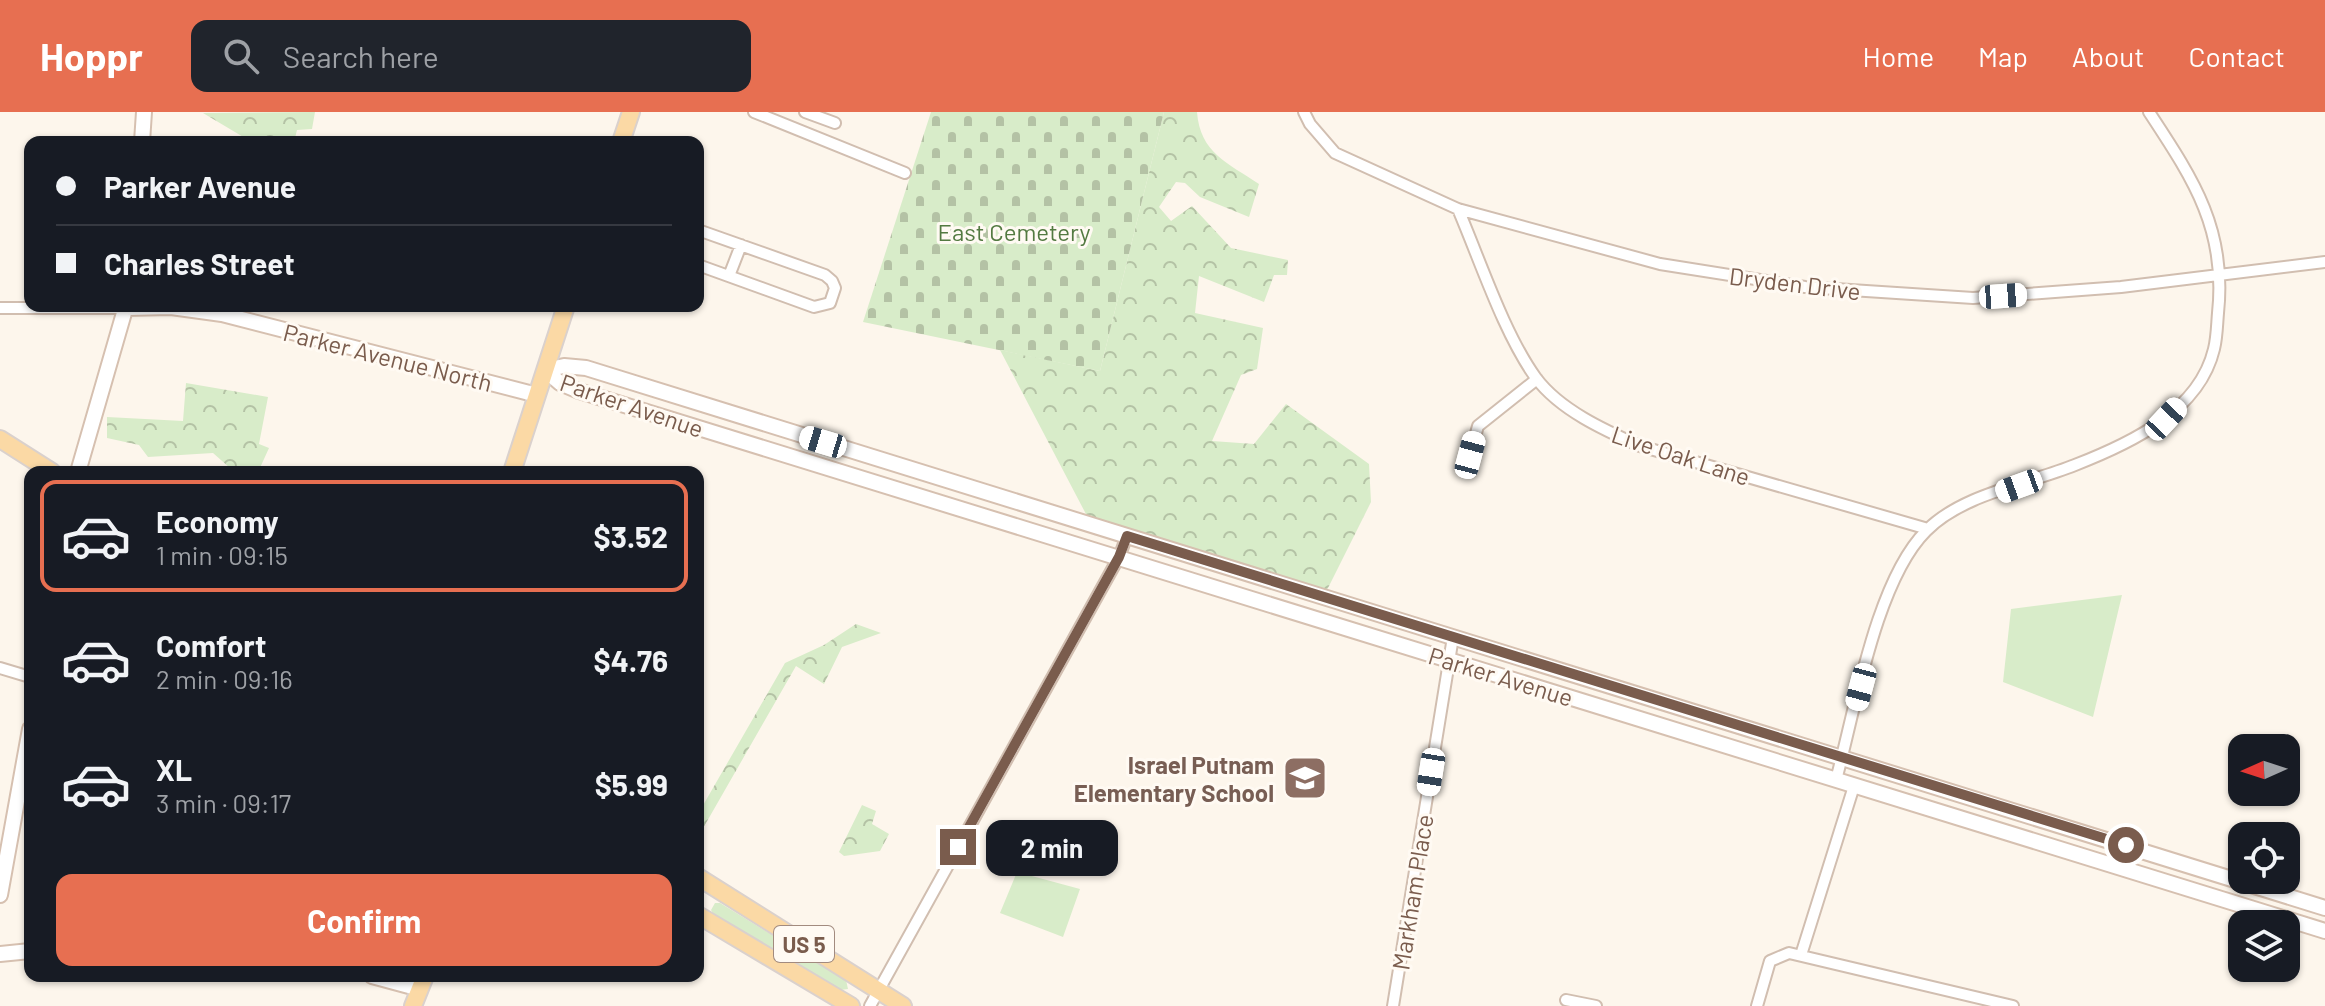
<!DOCTYPE html>
<meta charset="utf-8">
<style>
body{margin:0;font-family:Barlow,sans-serif;background:#20242c;color:#f1f3f6;height:100vh;display:flex;flex-direction:column;font-size:30px;white-space:nowrap}
*{box-sizing:border-box;margin:0}
p{font-size:26px;color:#9ea1a6}
.icon{flex:none;width:44px;height:44px;fill:none;stroke:currentColor;stroke-width:2;stroke-linecap:round;stroke-linejoin:round}
.map{position:relative;flex:1;overflow:hidden}
.sheet{position:absolute;left:24px;top:354px;width:680px;height:516px;display:flex;flex-direction:column;background:#171b24;border-radius:16px;box-shadow:0 2px 6px #0004}
.sheet>*{flex:none}
.guide{position:absolute;left:24px;top:24px;width:680px;height:176px;border-radius:16px;box-shadow:0 2px 6px #0004;display:grid;align-content:center;height:176px;padding:0 32px;background:#171b24}
.needle{width:52px;rotate:267deg}
.controls{position:absolute;left:2228px;top:622px;display:grid;gap:16px}
.controls a{display:grid;place-items:center;width:72px;height:72px;border-radius:16px;background:#171b24;box-shadow:0 2px 6px #0004;font-size:40px}
.end{position:absolute;width:36px;height:36px;margin:-18px;border:10px solid #7a5c4d;background:#fff;box-shadow:0 0 0 4px #fff}
.from{border-radius:50%}
.bubble{position:absolute;height:56px;border-radius:16px;background:#171b24;box-shadow:0 2px 6px #0004;font-size:26px;font-weight:700;line-height:56px;text-align:center}
.car{position:absolute;width:24px;height:48px;margin:-24px -12px;border-radius:10px;box-shadow:0 0 6px 2px #0007;background:linear-gradient(#fff 24%,#345 0 40%,#fff 0 76%,#345 0 86%,#fff 0)}
.guide b{display:flex;align-items:center;gap:28px;height:76px;font-size:30px}
.guide b+b{border-top:2px solid #363941}
.guide i{width:20px;height:20px;background:#f1f3f6}
ul{padding:14px 0 0;list-style:none}
li{display:flex;align-items:center;gap:24px;height:112px;margin:0 16px 12px;padding:0 16px;border:4px solid transparent;border-radius:16px}
li div{flex:1}
li b{display:block;font-size:30px}
li em{font-style:normal;font-weight:700}
li.current{border-color:#e76f51}
li>.icon{width:72px;height:72px;stroke-width:1.5}
.action{display:flex;gap:16px;margin-top:auto;padding:16px 32px}
.action a{flex:1;height:92px;border-radius:16px;background:#e76f51;color:#fff;font-size:32px;font-weight:700;line-height:92px;text-align:center}
header{display:flex;align-items:center;gap:48px;box-sizing:border-box;height:112px;padding:0 40px;background:#e76f51;color:#fff}
header strong{font-size:38px}
nav{display:flex;gap:44px;margin-inline-start:auto;font-size:28px}
.search{width:560px;height:72px;background:#20242c;display:flex;align-items:center;gap:20px;box-sizing:border-box;padding:0 28px;border-radius:16px;color:#9ea1a6;font-size:30px}
.map>svg:first-child{display:block}
</style>
<header>
<strong>Hoppr</strong>
<div class="search"><svg class="icon" aria-label="search" viewBox="0 0 24 24"><circle cx="10" cy="10" r="6"/><path d="M15 15l6 6"/></svg>Search here</div>
<nav><a>Home</a><a>Map</a><a>About</a><a>Contact</a></nav>
</header>
<div class="map">
<svg width="2325" height="894" viewBox="0 0 2325 894">
<defs>
<pattern id="forest-crowns" width="20" height="18" patternUnits="userSpaceOnUse" patternTransform="scale(2)"><rect width="20" height="18" fill="#d8ecc9"/><path d="M2 6a3 3 0 1 1 6 0M12 15a3 3 0 1 1 6 0" fill="none" stroke="#b4c2a5"/></pattern>
<pattern id="cemetery-stones" width="16" height="16" patternUnits="userSpaceOnUse" patternTransform="scale(2)"><rect width="16" height="16" fill="#d8ecc9"/><path d="M2 7V4a2 2 0 0 1 4 0v3zM10 15v-3a2 2 0 0 1 4 0v3z" fill="#b4c2a5"/></pattern>
</defs>
<rect width="100%" height="100%" fill="#fdf6ec"/>
<path fill="#d8ecc9" d="M2122,483l-29,122 -90,-35 8,-73z
M1017,760l63,17 -17,48 -63,-24z
M715,791h5l126,77 2,9 -8,1 -126,-75 -3,-5z"/>
<path fill="url(#forest-crowns)" d="M315,0l-3,17 -15,1 -3,12h-50l1,-4 -42,-25z
M1164,0h33c3,41 31,51 62,72l-10,33 -49,-20 -15,-14 -9,-1 -17,25 12,14 21,-15 39,42 57,12 -1,15h-13l-10,27 -65,-26 -4,37 68,15 -6,41 -16,6 -29,66 42,3 32,-40 83,60 2,38 -44,88 -240,-74 -87,-166 100,21z
M186,271l82,14 -9,47 10,4 -10,22 -29,-2 -17,-15 -65,4 -9,-12 -32,-7v-21l76,4z
M856,512l25,9 -39,14 -18,37 -28,-18 -98,171v-23l87,-151 39,-18z
M862,693l14,6 -4,13 17,10 -9,17 -36,5 -5,-4z"/>
<path fill="url(#cemetery-stones)" d="M931,0h233l-64,259 -237,-49z"/>
<g fill="none" stroke-linecap="round" stroke-linejoin="round">
<g stroke="#d1beb0" stroke-width="14">
<path id="street" d="M754,0l151,61
M805,0l30,11
M1304,0l6,12 25,29 123,56 202,55 145,23 168,11 148,-11 204,-25
M1458,97c22,51 46,125 78,169 24,32 68,52 104,68l288,83
M698,118l127,45 7,6 3,7 -5,15 -16,4 -116,-42
M729,164l12,-31
M0,196h126
M1470,343l8,-29 59,-47
M0,556l30,9
M1836,668c19,-70 40,-199 90,-249 36,-37 102,-47 149,-66 54,-21 124,-53 139,-116 3,-12 3,-25 4,-36 9,-84 -25,-134 -69,-201
M1801,843l53,-169
M1566,888l30,6
M870,894l249,-449 8,-21
M1393,894l60,-369
M1757,894l13,-45 19,-8 224,53"/>
</g>
<g stroke="#d6c0b0" stroke-width="18">
<path id="secondary" d="M142,30l2,-30
M126,196l45,-1 51,7 315,81
M78,360l48,-166
M0,783l30,-166
M2325,796l-1739,-540 -22,-2 -19,4 15,13 19,8 1746,540
M0,842l30,-3
M372,864l48,13"/>
</g>
<g stroke="#dad1cd" stroke-width="20">
<path id="primary" d="M621,30l10,-30
M0,327l52,33
M512,360l54,-166
M698,765l205,129
M698,803l153,91
M413,894l12,-30"/>
</g>
<use href="#street" stroke="#fff" stroke-width="10"/>
<use href="#secondary" stroke="#fff" stroke-width="14"/>
<use href="#primary" stroke="#fbd9a5" stroke-width="16"/>
</g>
<g fill="none" stroke-linecap="round" stroke-linejoin="round">
<path stroke="#7a5c4d" stroke-width="10" d="M958,735l161,-290 8,-21 999,309"/>
</g>
<defs>
<g id="school-square" transform="scale(2.3)"><rect x="-9" y="-9" width="18" height="18" rx="4" fill="#8d6e63" stroke="#fffaf3"/><path d="M0-5L7-2L0 1L-7-2ZM-4 1L0 2.5L4 1V4Q0 6-4 4Z" fill="#fff"/></g>
</defs>
<g fill-rule="evenodd">
<use href="#school-square" x="1305" y="666"/>
</g>
<g text-anchor="middle" dominant-baseline="central" stroke-width="6" stroke-linejoin="round" paint-order="stroke">
<rect fill="#fffaf3" stroke="#a28b7f" stroke-width="2" x="774" y="814" width="60" height="36" rx="6"/>
<g font-size="22" font-weight="bold" fill="#7a5c4d">
<text x="804" y="832">US 5</text>
</g>
<g font-size="24" fill="#537a41" stroke="#fffaf3">
<text x="1014" y="119">East Cemetery</text>
</g>
<g font-size="24" fill="#7a5c4d" stroke="#fffaf3">
<text transform="translate(1795 171) rotate(7)">Dryden Drive</text>
<text transform="translate(388 245) rotate(14)">Parker Avenue North</text>
<text transform="translate(632 293) rotate(19)">Parker Avenue</text>
<text transform="translate(1681 343) rotate(18)">Live Oak Lane</text>
<text transform="translate(1501 564) rotate(17)">Parker Avenue</text>
<text transform="translate(1412 780) rotate(-81)">Markham Place</text>
</g>
<g font-size="24" font-weight="bold" fill="#785e54" stroke="#fffaf3" text-anchor="end">
<text x="1274" y="652">Israel Putnam<tspan x="1274" dy="28">Elementary School</tspan></text>
</g>
</g>
</svg>
<div class="controls">
<a><svg class="needle" viewBox="-14 -14 28 28"><path d="M0-13l5 13h-10z" fill="#e53935"/><path d="M0 13l5-13h-10z" fill="#9ea1a6"/></svg></a>
<a><svg class="icon" aria-label="locate" viewBox="0 0 24 24"><circle cx="12" cy="12" r="6"/><path d="M12 2v4M12 18v4M2 12h4M18 12h4"/></svg></a>
<a><svg class="icon" aria-label="layers" viewBox="0 0 24 24"><path d="M12 4l9 5-9 5-9-5zM3 14l9 5 9-5"/></svg></a>
</div>
<i class="end from" style="left:2126px;top:733px"></i>
<i class="end" style="left:958px;top:735px"></i>
<div class="bubble" style="left:986px;top:708px;width:132px">2 min</div>
<i class="car" style="left:2003px;top:184px;rotate:86deg"></i>
<i class="car" style="left:2166px;top:307px;rotate:43deg"></i>
<i class="car" style="left:823px;top:330px;rotate:287deg"></i>
<i class="car" style="left:1470px;top:343px;rotate:15deg"></i>
<i class="car" style="left:2019px;top:374px;rotate:250deg"></i>
<i class="car" style="left:1861px;top:575px;rotate:195deg"></i>
<i class="car" style="left:1431px;top:660px;rotate:189deg"></i>
<div class="guide">
<b><i class="from"></i>Parker Avenue</b>
<b><i></i>Charles Street</b>
</div>
<section class="sheet">
<ul>
<li class="current"><svg class="icon" aria-label="car" viewBox="0 0 24 24"><path d="M5 17H2v-5l4-1 3-4h7l3 4 3 1v5h-3M9 17h6M6 11h13"/><circle cx="7" cy="17" r="2"/><circle cx="17" cy="17" r="2"/></svg><div><b>Economy</b><p>1 min · 09:15</p></div><em>$3.52</em></li>
<li><svg class="icon" aria-label="car" viewBox="0 0 24 24"><path d="M5 17H2v-5l4-1 3-4h7l3 4 3 1v5h-3M9 17h6M6 11h13"/><circle cx="7" cy="17" r="2"/><circle cx="17" cy="17" r="2"/></svg><div><b>Comfort</b><p>2 min · 09:16</p></div><em>$4.76</em></li>
<li><svg class="icon" aria-label="car" viewBox="0 0 24 24"><path d="M5 17H2v-5l4-1 3-4h7l3 4 3 1v5h-3M9 17h6M6 11h13"/><circle cx="7" cy="17" r="2"/><circle cx="17" cy="17" r="2"/></svg><div><b>XL</b><p>3 min · 09:17</p></div><em>$5.99</em></li>
</ul>
<div class="action"><a>Confirm</a></div>
</section>
</div>
